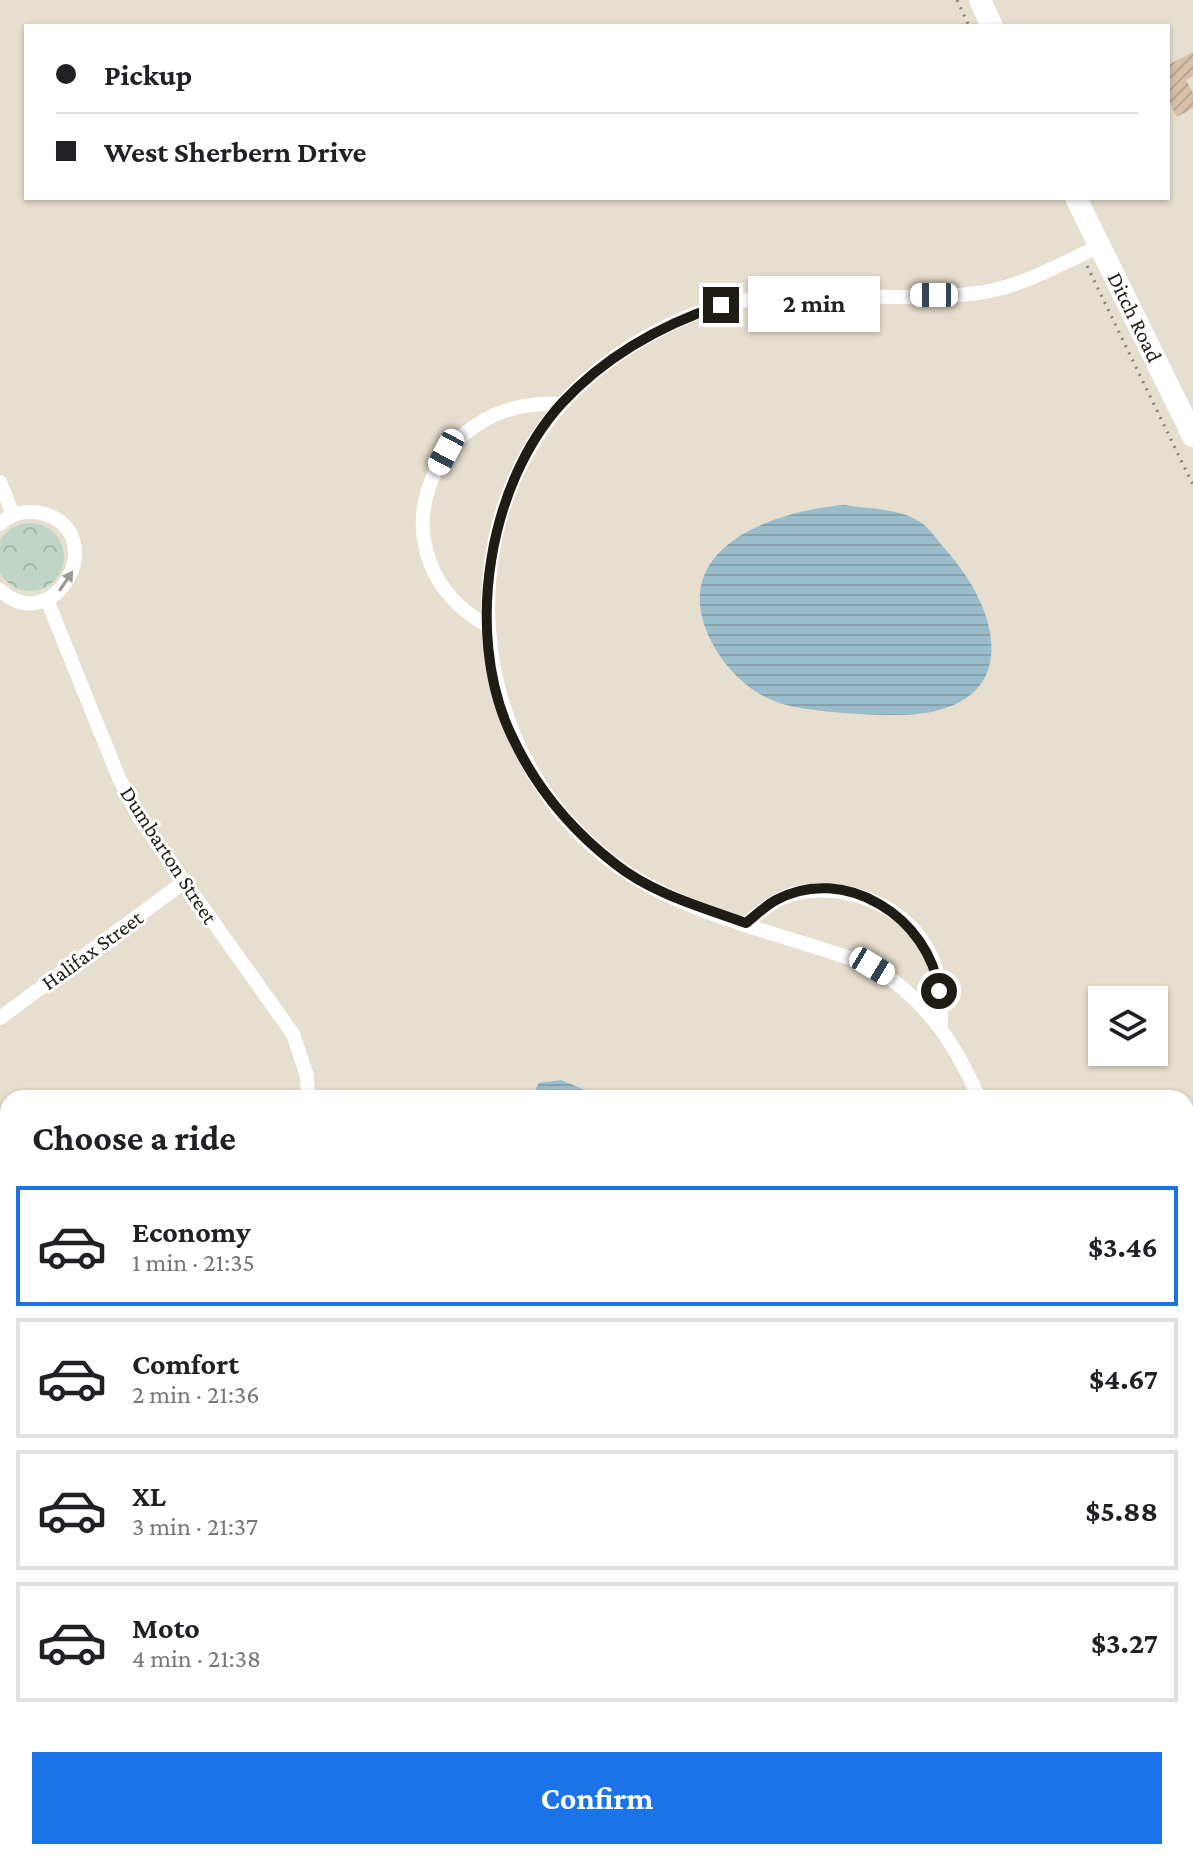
<!DOCTYPE html>
<meta charset="utf-8">
<style>
body{margin:0;font-family:"Crimson Pro",serif;background:#f6f6f6;color:#202124;height:100vh;display:flex;flex-direction:column;font-size:30px;white-space:nowrap}
*{box-sizing:border-box;margin:0}
p{font-size:26px;color:#757577}
.icon{flex:none;width:44px;height:44px;fill:none;stroke:currentColor;stroke-width:2;stroke-linecap:round;stroke-linejoin:round}
.map{position:relative;flex:1;overflow:hidden}
.sheet{position:absolute;left:0px;top:1090px;width:1194px;height:770px;display:flex;flex-direction:column;background:#fff;border-radius:24px 24px 0 0;box-shadow:0 2px 6px #0004}
.sheet>*{flex:none}
.banner{position:absolute;left:24px;top:24px;width:1146px;height:176px;border-radius:0px;box-shadow:0 2px 6px #0004;display:grid;align-content:center;height:176px;padding:0 32px;background:#fff}
.controls{position:absolute;left:1088px;top:986px;display:grid;gap:16px}
.controls a{display:grid;place-items:center;width:80px;height:80px;border-radius:0px;background:#fff;box-shadow:0 2px 6px #0004;font-size:40px}
.end{position:absolute;width:36px;height:36px;margin:-18px;border:10px solid #1f1c16;background:#fff;box-shadow:0 0 0 4px #fff}
.from{border-radius:50%}
.bubble{position:absolute;height:56px;border-radius:0px;background:#fff;box-shadow:0 2px 6px #0004;font-size:26px;font-weight:700;line-height:56px;text-align:center}
.car{position:absolute;width:24px;height:48px;margin:-24px -12px;border-radius:10px;box-shadow:0 0 6px 2px #0007;background:linear-gradient(#fff 24%,#345 0 40%,#fff 0 76%,#345 0 86%,#fff 0)}
.banner b{display:flex;align-items:center;gap:28px;height:76px;font-size:30px}
.banner b+b{border-top:2px solid #e0e0e0}
.banner i{width:20px;height:20px;background:#202124}
ul{padding:0;list-style:none}
li{display:flex;align-items:center;gap:24px;height:120px;margin:0 16px 12px;padding:0 16px;border:4px solid #e0e0e0;border-radius:0px}
li div{flex:1}
li b{display:block;font-size:30px}
li em{font-style:normal;font-weight:700}
li.selected{border-color:#1a73e8}
li>.icon{width:72px;height:72px;stroke-width:1.5}
h2{padding:0 32px;font-size:36px;line-height:96px}
.button{display:flex;gap:16px;margin-top:auto;padding:16px 32px}
.button a{flex:1;height:92px;border-radius:0px;background:#1a73e8;color:#fff;font-size:32px;font-weight:700;line-height:92px;text-align:center}
.map>svg:first-child{display:block}
</style>
<div class="map">
<svg width="1193" height="1859" viewBox="0 0 1193 1859">
<defs>
<pattern id="forest-crowns" width="20" height="18" patternUnits="userSpaceOnUse" patternTransform="scale(2)"><rect width="20" height="18" fill="#bfd5c5"/><path d="M2 6a3 3 0 1 1 6 0M12 15a3 3 0 1 1 6 0" fill="none" stroke="#a4b6a8"/></pattern>
<pattern id="water-rules" width="6" height="5" patternUnits="userSpaceOnUse" patternTransform="scale(2)"><rect width="6" height="5" fill="#9bbdcb"/><path d="M0 2.5h6" fill="none" stroke="#85a2ae"/></pattern>
<pattern id="building-hatch" width="6" height="6" patternUnits="userSpaceOnUse" patternTransform="scale(2)"><rect width="6" height="6" fill="#d7c0a8"/><path d="M-1 1l2-2M0 6l6-6M5 7l2-2" fill="none" stroke="#b8a490"/></pattern>
</defs>
<rect width="100%" height="100%" fill="#e6dece"/>
<path fill="url(#forest-crowns)" d="M-4 557a34 34 0 1 1 68 0a34 34 0 1 1-68 0Z"/>
<path fill="url(#water-rules)" d="M844,505c24,4 56,3 76,17 10,6 17,18 25,27 53,58 80,152 -27,165 -32,3 -116,-1 -144,-13 -28,-11 -51,-36 -64,-62 -44,-92 64,-128 134,-134z
M561,1080l44,18h-74l8,-15z"/>
<g fill="none" stroke-linecap="round" stroke-linejoin="round">
<path stroke="#9bbdcb" stroke-width="5" d="M0,1220l8,-5
M1186,1433l7,2"/>
</g>
<path fill="url(#building-hatch)" d="M1193,52v24l-7,4 7,13v15l-16,9 -9,-17v-35z"/>
<g fill="none" stroke-linecap="round" stroke-linejoin="round">
<path stroke="#878176" stroke-width="3" stroke-dasharray="2 6" stroke-linecap="butt" d="M957,0l12,26
M1087,266l106,219
M788,1852l3,7
M976,1859l1,-7"/>
<path stroke="#fff" stroke-width="7" d="M70,1852l3,7"/>
<path stroke="#fff" stroke-width="14" d="M0,482l13,33
M0,524c11,-11 26,-14 41,-11 73,18 14,128 -41,77
M47,600l72,178 21,41 153,215 14,42 1,22
M488,626c-119,-65 -63,-231 73,-222
M746,923c15,-12 29,-24 47,-29 51,-13 114,11 137,60 11,22 10,48 11,73
M0,1018l184,-136
M979,1098c-25,-57 -54,-99 -107,-132 -84,-32 -183,-48 -256,-101 -144,-105 -172,-324 -55,-460 32,-37 79,-68 123,-87 95,-41 196,-11 294,-25 44,-6 82,-29 122,-47
M1186,1235l7,-3
M1186,1633l7,-7
M1186,1740l7,-2
M564,1852l4,7"/>
<path stroke="#fff" stroke-width="22" d="M980,0l12,26
M1076,198l117,238
M1186,1132l7,-3
M1186,1158l7,-4
M0,1729l8,-4
M0,1753l8,-4"/>
</g>
<defs><path id="oneway-solid" d="M-6-.8H1V-3.2L6.5 0L1 3.2V.8H-6Z" transform="scale(2)"/></defs>
<use fill="#9a9996" href="#oneway-solid" transform="translate(66 581) rotate(-56)"/>
<g fill="none" stroke-linecap="round" stroke-linejoin="round">
<path stroke="#1f1c16" stroke-width="10" d="M721,305c-60,20 -116,52 -159,98 -74,81 -97,228 -53,327 23,52 60,98 105,133 37,30 87,44 132,60 10,-8 19,-17 30,-23 68,-37 154,18 163,91"/>
</g>
<g text-anchor="middle" dominant-baseline="central" stroke-width="6" stroke-linejoin="round" paint-order="stroke">
<g font-size="22" fill="#1f1c16" stroke="#fff">
<text transform="translate(1135 317) rotate(64)">Ditch Road</text>
<text transform="translate(169 855) rotate(57)">Dumbarton Street</text>
<text transform="translate(92 950) rotate(-36)">Halifax Street</text>
</g>
</g>
</svg>
<div class="controls">
<a><svg class="icon" aria-label="layers" viewBox="0 0 24 24"><path d="M12 4l9 5-9 5-9-5zM3 14l9 5 9-5"/></svg></a>
</div>
<i class="end from" style="left:939px;top:991px"></i>
<i class="end" style="left:721px;top:305px"></i>
<div class="bubble" style="left:748px;top:276px;width:132px">2 min</div>
<i class="car" style="left:934px;top:295px;rotate:270deg"></i>
<i class="car" style="left:446px;top:452px;rotate:208deg"></i>
<i class="car" style="left:872px;top:966px;rotate:121deg"></i>
<div class="banner">
<b><i class="from"></i>Pickup</b>
<b><i></i>West Sherbern Drive</b>
</div>
<section class="sheet">
<h2>Choose a ride</h2>
<ul>
<li class="selected"><svg class="icon" aria-label="car" viewBox="0 0 24 24"><path d="M5 17H2v-5l4-1 3-4h7l3 4 3 1v5h-3M9 17h6M6 11h13"/><circle cx="7" cy="17" r="2"/><circle cx="17" cy="17" r="2"/></svg><div><b>Economy</b><p>1 min · 21:35</p></div><em>$3.46</em></li>
<li><svg class="icon" aria-label="car" viewBox="0 0 24 24"><path d="M5 17H2v-5l4-1 3-4h7l3 4 3 1v5h-3M9 17h6M6 11h13"/><circle cx="7" cy="17" r="2"/><circle cx="17" cy="17" r="2"/></svg><div><b>Comfort</b><p>2 min · 21:36</p></div><em>$4.67</em></li>
<li><svg class="icon" aria-label="car" viewBox="0 0 24 24"><path d="M5 17H2v-5l4-1 3-4h7l3 4 3 1v5h-3M9 17h6M6 11h13"/><circle cx="7" cy="17" r="2"/><circle cx="17" cy="17" r="2"/></svg><div><b>XL</b><p>3 min · 21:37</p></div><em>$5.88</em></li>
<li><svg class="icon" aria-label="car" viewBox="0 0 24 24"><path d="M5 17H2v-5l4-1 3-4h7l3 4 3 1v5h-3M9 17h6M6 11h13"/><circle cx="7" cy="17" r="2"/><circle cx="17" cy="17" r="2"/></svg><div><b>Moto</b><p>4 min · 21:38</p></div><em>$3.27</em></li>
</ul>
<div class="button"><a>Confirm</a></div>
</section>
</div>
